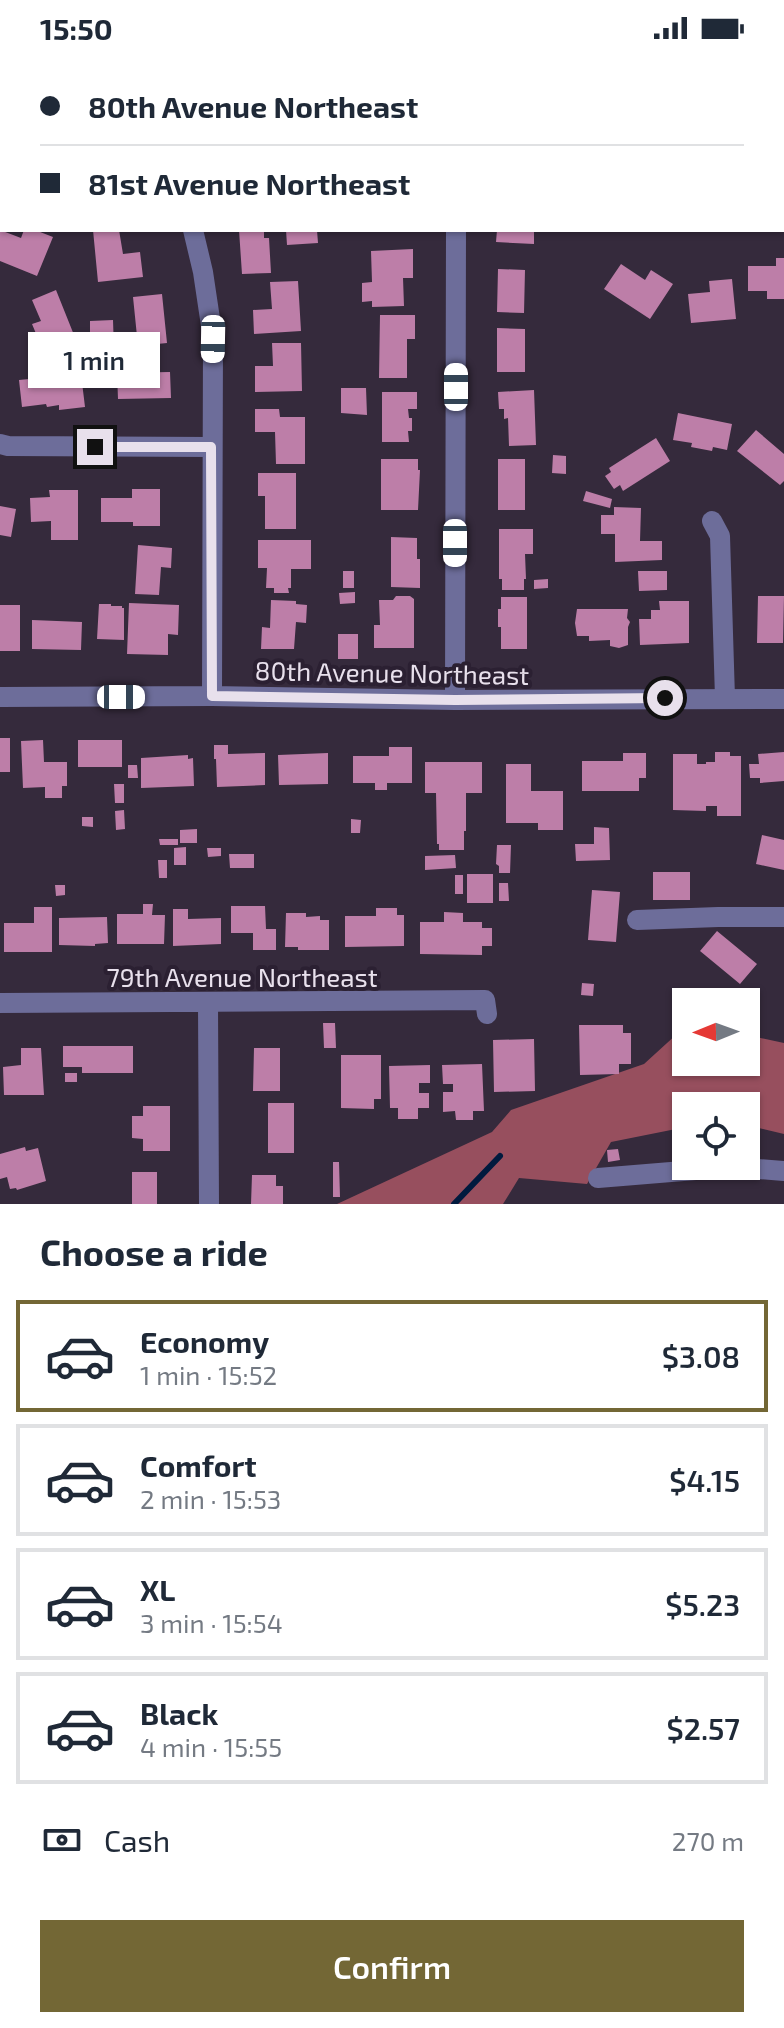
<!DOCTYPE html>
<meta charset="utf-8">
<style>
body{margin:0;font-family:"Exo 2",sans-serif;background:#f6f6f7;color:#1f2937;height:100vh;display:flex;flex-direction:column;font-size:30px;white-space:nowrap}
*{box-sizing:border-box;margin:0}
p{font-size:26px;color:#747a83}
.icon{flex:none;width:44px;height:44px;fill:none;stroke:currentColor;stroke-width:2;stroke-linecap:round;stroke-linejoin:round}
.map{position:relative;height:1148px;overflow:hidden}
.sheet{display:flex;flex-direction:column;background:#fff;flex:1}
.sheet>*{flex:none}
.guide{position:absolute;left:0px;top:0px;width:784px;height:176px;box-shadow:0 2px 6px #0004;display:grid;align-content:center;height:176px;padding:0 40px;background:#fff}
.needle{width:52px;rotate:269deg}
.buttons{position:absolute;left:672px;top:932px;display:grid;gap:16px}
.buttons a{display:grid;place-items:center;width:88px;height:88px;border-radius:0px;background:#fff;box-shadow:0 2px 6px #0004;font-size:40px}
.end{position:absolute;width:36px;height:36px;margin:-18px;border:10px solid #e8e0ec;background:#111;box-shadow:0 0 0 4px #111}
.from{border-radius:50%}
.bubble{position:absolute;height:56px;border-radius:0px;background:#fff;box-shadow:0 2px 6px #0004;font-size:26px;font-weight:600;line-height:56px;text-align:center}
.car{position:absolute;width:24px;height:48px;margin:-24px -12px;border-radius:10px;box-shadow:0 0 6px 2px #0007;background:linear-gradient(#fff 24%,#345 0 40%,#fff 0 76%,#345 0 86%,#fff 0)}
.guide b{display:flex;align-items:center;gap:28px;height:76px;font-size:30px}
.guide b+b{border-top:2px solid #e0e1e3}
.guide i{width:20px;height:20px;background:#1f2937}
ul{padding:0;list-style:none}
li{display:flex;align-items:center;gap:24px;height:112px;margin:0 16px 12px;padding:0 24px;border:4px solid #e0e1e3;border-radius:0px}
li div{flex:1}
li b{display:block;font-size:30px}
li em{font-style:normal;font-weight:600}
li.selected{border-color:#736735}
li>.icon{width:72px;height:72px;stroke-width:1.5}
h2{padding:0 40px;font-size:36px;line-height:96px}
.pay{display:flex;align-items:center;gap:20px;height:88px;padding:0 40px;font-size:30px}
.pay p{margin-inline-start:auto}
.button{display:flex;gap:16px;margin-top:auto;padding:16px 40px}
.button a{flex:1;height:92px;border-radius:0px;background:#736735;color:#fff;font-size:32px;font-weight:600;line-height:92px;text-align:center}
.status{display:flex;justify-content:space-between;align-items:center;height:56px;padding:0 40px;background:#fff;direction:ltr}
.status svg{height:22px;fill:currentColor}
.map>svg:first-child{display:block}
</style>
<div class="status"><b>15:50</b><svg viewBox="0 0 49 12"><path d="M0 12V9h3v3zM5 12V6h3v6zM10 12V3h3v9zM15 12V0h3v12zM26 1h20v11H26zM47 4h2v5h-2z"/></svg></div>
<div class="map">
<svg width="784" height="1148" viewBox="0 0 784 1148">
<rect width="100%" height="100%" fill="#352a3c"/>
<path fill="#974f5e" d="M678,977h8v29h60v-27l38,8v91l-38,-9v-19h-60v21l-75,15 -24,42 -68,-6 -16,26h-166l155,-72 19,-22 133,-46z"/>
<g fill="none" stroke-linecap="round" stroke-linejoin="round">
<path stroke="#011a3e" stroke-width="6" d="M454,1148l46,-48"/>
</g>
<path fill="#bd7ea8" d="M0,174l21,8 3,-8h11l18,7 -16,39 -37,-15z
M93,174h26l4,24 17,-2 3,25 -45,5z
M239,174h25v8h5l2,35 -29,1z
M286,174h31l1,13 -31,2z
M497,174h37v14l-38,-2z
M413,193v29h-10l1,28 -32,1v-6l-10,1v-19l10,-1 -1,-31z
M776,202h8v41h-17v-8h-19v-25h28z
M621,208l24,16 6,-10 22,14 -23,35 -46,-30z
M498,213l27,1 -1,43 -27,-1z
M732,223l4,40 -45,4 -3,-29 22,-2 -1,-11z
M298,225l3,50 -47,3 -1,-24 19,-1 -2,-27z
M56,234l18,45 -32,13 -10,-24 9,-3 -9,-21z
M162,238l5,49 -29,3 -5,-49z
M380,259h35v24h-8v39h-28z
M113,264l1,30 -24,1v-30z
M497,272l28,1v43h-28z
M272,287h29l1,48 -47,1v-26h18z
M170,316l1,26 -53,1 -1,-26z
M81,318l4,33 -26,3v-5l-12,2 -1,-3 -24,3 -3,-27z
M341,332h25l1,27 -26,-2z
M534,334l2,55 -27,1 -1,-28 -4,1v-10h-5l-1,-17z
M382,336h35v17h-9l1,9h3v13h-4l1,11h-27z
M255,353h24l1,8h25v47h-29l-1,-32h-20z
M678,357l54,11 -5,26 -14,-3 -1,4 -21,-4 1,-4 -19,-3z
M756,374l28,24v27l-4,4 -43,-34z
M656,382l14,23 -47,30 -3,-6 -6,4 -9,-13 6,-4 -2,-4z
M553,399l13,1v18l-14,-1z
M381,403h37v11h2l-2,40h-37z
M498,403h27v51h-27z
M258,417h38v56h-31v-33h-7z
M132,433h28v37h-27v-4h-32v-24h31z
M49,434h29v50h-27v-19l-20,1 -1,-24 20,-1z
M586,435l26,8 -2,9 -27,-7z
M0,450l16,3 -5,28 -11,-2z
M614,451l27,1 -1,33h22v19l-47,2v-28h-14v-19h13z
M499,473h34v25h-8l1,25h-2v11h-22v-11h-3z
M391,481l26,1v21h3v29l-29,-1z
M258,484h53v29h-20v19h-3l1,5h-15v-5h-8l1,-20h-9z
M138,489l34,3 -1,20 -10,-1 -2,28 -24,-1z
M343,515h11v17h-11z
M638,515h29v19l-28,1z
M548,523v9l-14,1v-9z
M355,536v11l-15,1 -1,-11z
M396,540h14l4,3v49h-40v-23h6l-1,-25h14z
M758,540h26l-1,47h-26z
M501,541h26v52h-26v-22h-3v-18h3z
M271,544l25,1v3l11,1 -1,18 -10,-1 -2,27h-33l1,-22 8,1z
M659,545h30v42l-49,2 -1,-26h12v-9h9z
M129,547l50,2 -1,30 -10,-1v21l-41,-1z
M99,548h12v2h11v2h2v32l-27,-1z
M0,549h20v46h-20z
M577,553h51l-1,9 3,4 -2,5v18l-9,3 -9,-2v-6l-21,1v-5h-12l-2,-13z
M32,564l50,2 -1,28 -49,-1z
M338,578h20v25h-20z
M0,682h10v34h-10z
M43,684l1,22h23v24h-5v12h-17v-11l-22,1 -2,-47z
M78,684h44v27h-44z
M214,689h14v9l37,-1v32l-48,2 -1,-28h-2z
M389,691h23v36h-25v7h-12v-7h-22v-27h36z
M715,696h15v4h11v60h-24v-10h-11v5l-33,-1v-56h24v10h9v-2h9z
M784,696v29l-24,2v-5h-10l-1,-14h10l-1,-10z
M328,697v31l-49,1 -1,-30z
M623,697h23v25h-7v13h-57v-30h41z
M188,699v4l5,-1 1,28 -53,2v-30z
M425,706h57v31h-16v38h-2v19h-25v-6h-2l-1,-51h-11z
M506,708h25v27h32v39h-25v-7h-32z
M128,709h9l1,13h-10z
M114,728h10v19h-9z
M124,754l1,19 -9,1 -1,-19z
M82,761h11v10l-11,-1z
M351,763l10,1 -1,13h-9z
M594,771l15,1 1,32 -34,1 -1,-17h19z
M197,773v14h-17v-13z
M762,779l22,5v30l-28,-6z
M159,783h19v6h-18z
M497,789h14l-1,28h-11v-7l-3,-2z
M186,791v18h-12v-17z
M207,792h14v8l-13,1z
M229,798h25v14h-24z
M455,799l1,13 -31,2v-14z
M158,804h9v18h-8z
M653,816h37v28h-37z
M467,818h26v29h-26z
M455,819h8v19h-8z
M499,827h9l1,18h-10z
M55,829h10v10l-9,1z
M592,834l28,2 -4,50 -28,-2z
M143,848h10l-1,11h13l-1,29h-47v-30h26z
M231,850h34l1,23h10v21h-23v-17h-22z
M34,851h18v45h-48v-29h30z
M376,852h21v7h7v31l-59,1v-31h31z
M173,853h15v10l33,-1v26l-48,2z
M444,856l19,1v9h19v6h10v18h-10v9l-62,-1v-32h24z
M286,857h20v4l14,-1v4h9v30h-31v-3h-13z
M107,861l1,26 -13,1v2l-36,-1v-27z
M717,875l40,33 -17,20 -40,-33z
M582,927l12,1 -1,12 -12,-1z
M323,967h12l1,25h-12z
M579,969h44v8h8v31h-12v10l-39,1z
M534,983l1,52 -41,1 -1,-52z
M63,990h70v27h-51v-6h-19z
M21,992h20l3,47h-40l-1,-28 18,-2z
M254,992h26v43h-27z
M341,999h40v44h-7v10l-33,-1z
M482,1008l2,47h-11v9h-17l-1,-9 -12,1v-20h10v-8h-10l-1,-19z
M430,1009v18h-11v10h10v15h-11v11h-20v-11h-8l-1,-42z
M65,1017h12v9h-12z
M268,1047h26v50h-26z
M143,1050h27v45h-27v-12l-11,-1v-22h11z
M25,1091l1,4 12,-3 8,33 -29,9 -1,-2 -6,1 -3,-12 -7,2v-25z
M618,1093l2,11 -12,2 -1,-12z
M333,1106h6l1,35h-7z
M132,1116h25v32h-25z
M252,1119h24v11h7v18h-32z"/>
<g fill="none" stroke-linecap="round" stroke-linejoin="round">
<path stroke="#6d6d9a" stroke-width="20" d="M457,0v2
M0,19h2
M782,162h2
M193,174l10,42 10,67 -1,357
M0,388l8,2 203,1
M712,465l8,15 5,162
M0,641l212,-1 243,4 329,-1
M455,644l1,-470
M637,864l81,-3h66
M0,947l485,-3 2,14
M208,947l1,201
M598,1122l134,-11 52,4"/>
</g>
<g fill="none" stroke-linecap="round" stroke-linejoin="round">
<path stroke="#e8e0ec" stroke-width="10" d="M95,391h116l1,249 243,4 210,-2"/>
</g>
<g text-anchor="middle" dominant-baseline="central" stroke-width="8" stroke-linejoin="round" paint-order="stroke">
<g font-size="26" fill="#e8e0ec" stroke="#2b2032">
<text transform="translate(392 616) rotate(1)">80th Avenue Northeast</text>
<text x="242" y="920">79th Avenue Northeast</text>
</g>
</g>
</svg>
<div class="buttons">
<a><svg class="needle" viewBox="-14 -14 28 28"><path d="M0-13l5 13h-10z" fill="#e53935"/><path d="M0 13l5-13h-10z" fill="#747a83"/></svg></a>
<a><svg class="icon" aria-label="locate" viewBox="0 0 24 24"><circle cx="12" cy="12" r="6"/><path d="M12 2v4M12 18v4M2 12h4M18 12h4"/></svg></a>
</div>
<i class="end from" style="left:665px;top:642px"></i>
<i class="end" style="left:95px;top:391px"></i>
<div class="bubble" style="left:28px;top:276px;width:132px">1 min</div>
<i class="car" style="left:213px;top:283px;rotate:181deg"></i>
<i class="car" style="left:456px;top:331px;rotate:0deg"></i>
<i class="car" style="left:455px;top:487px;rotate:180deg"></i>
<i class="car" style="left:121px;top:641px;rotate:90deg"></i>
<div class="guide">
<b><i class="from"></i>80th Avenue Northeast</b>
<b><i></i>81st Avenue Northeast</b>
</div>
</div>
<section class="sheet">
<h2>Choose a ride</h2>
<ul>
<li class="selected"><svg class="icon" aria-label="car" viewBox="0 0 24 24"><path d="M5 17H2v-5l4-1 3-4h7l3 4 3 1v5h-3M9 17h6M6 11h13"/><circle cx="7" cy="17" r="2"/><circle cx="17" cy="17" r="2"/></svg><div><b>Economy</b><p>1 min · 15:52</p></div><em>$3.08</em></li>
<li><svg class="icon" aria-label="car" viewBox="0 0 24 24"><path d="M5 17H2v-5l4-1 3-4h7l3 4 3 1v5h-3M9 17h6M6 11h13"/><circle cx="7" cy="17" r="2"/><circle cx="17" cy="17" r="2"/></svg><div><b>Comfort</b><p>2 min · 15:53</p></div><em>$4.15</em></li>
<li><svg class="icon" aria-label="car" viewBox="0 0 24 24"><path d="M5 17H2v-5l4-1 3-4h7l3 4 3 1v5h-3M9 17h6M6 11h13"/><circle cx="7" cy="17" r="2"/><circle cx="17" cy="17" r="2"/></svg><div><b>XL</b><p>3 min · 15:54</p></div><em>$5.23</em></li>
<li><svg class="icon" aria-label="car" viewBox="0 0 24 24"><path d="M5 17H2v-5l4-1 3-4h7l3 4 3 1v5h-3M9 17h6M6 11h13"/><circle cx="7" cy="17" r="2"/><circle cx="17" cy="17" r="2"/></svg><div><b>Black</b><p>4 min · 15:55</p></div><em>$2.57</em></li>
</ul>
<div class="pay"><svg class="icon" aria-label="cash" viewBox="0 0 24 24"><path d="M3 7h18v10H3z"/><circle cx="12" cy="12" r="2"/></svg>Cash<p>270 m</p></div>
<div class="button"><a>Confirm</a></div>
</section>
